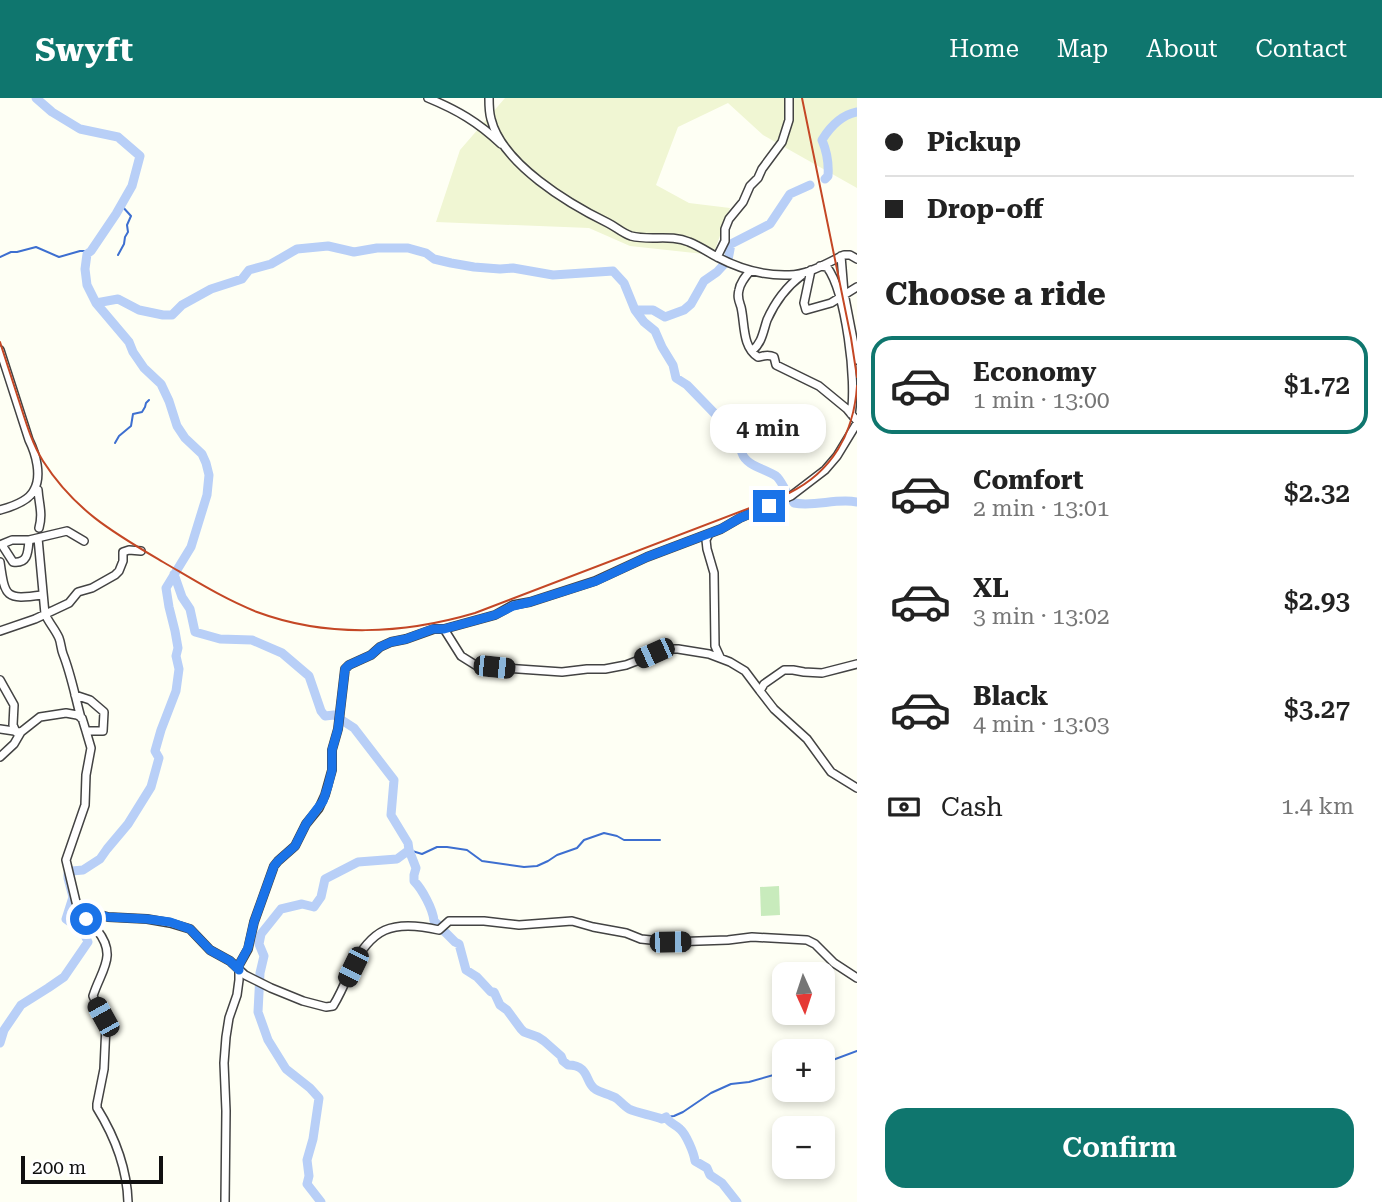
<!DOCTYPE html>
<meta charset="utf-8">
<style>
:root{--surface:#fff;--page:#f6f6f6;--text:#222;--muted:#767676;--line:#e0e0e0;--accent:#0f766e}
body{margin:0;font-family:"Roboto Serif",serif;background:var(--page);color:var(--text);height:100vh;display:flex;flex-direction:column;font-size:26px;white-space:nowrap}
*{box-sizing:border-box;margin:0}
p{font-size:23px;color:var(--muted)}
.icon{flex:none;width:38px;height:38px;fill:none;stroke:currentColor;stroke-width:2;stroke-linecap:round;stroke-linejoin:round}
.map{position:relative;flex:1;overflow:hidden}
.drawer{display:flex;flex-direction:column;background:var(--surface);width:525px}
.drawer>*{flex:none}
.guide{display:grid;align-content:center;height:154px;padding:0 28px;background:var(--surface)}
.needle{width:46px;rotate:177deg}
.controls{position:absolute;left:772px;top:864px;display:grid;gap:14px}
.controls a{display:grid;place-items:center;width:63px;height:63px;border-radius:14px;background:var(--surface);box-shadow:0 4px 10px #0003;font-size:35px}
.scale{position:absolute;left:21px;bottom:18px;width:142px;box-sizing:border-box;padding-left:7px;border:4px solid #101010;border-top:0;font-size:19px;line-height:24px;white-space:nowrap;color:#101010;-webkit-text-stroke:5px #fff;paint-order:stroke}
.end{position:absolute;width:32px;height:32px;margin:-16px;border:9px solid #1a73e8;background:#fff;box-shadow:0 0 0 4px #fff}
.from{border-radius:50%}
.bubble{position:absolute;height:49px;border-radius:21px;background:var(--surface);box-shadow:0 4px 10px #0003;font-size:23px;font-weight:600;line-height:49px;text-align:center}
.car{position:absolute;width:21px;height:42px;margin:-21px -10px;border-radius:9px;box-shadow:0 0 5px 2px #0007;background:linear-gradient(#222 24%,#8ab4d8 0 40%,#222 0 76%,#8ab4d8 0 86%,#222 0)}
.guide b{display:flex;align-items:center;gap:24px;height:66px;font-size:26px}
.guide b+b{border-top:2px solid var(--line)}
.guide i{width:18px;height:18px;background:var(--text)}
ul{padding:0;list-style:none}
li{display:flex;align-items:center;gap:21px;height:98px;margin:0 14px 10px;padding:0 14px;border:4px solid transparent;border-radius:21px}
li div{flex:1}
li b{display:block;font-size:26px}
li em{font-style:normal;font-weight:600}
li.on{border-color:var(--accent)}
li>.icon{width:63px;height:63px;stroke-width:1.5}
h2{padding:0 28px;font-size:32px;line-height:84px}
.pay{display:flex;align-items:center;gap:18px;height:77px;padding:0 28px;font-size:26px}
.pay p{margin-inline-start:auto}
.button{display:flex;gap:14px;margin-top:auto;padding:14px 28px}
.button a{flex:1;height:80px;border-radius:21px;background:var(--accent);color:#fff;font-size:28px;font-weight:600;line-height:80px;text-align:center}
header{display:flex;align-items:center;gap:42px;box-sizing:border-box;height:98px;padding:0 35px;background:var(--accent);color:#fff}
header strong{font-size:33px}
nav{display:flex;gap:38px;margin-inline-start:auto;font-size:24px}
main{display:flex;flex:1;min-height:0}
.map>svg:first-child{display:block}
.farmland{fill:#f0f6d3}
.green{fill:#c8ebbc}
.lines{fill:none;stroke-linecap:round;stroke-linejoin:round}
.stream{stroke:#3d6fd0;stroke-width:2}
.river{stroke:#b8cff7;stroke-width:9}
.minor-casing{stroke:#434343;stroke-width:10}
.minor{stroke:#fff;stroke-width:7}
.rail{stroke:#c44725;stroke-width:2}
.route{stroke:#1a73e8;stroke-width:9}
</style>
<header>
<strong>Swyft</strong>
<nav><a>Home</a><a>Map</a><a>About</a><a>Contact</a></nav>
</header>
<main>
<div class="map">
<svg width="857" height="1104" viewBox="0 0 857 1104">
<rect width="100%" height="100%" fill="#fefff4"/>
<path class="farmland" d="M505,0H857V90L763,37L728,5L678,29L656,87L689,105L730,110L713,157L630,148L589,130L436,124L460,52Z"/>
<path class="green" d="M779,788L780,817L761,818L760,789Z"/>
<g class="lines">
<path class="stream" d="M118,157L124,146L125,139L128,134L127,127L131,118L121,107
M0,159L11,154H17L36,149L59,159L80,153H91
M115,345L119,338L131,328L133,316L142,314L145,309L146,305L149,302
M409,752L422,756L437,749H447L467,752L482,763L524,769L537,768L548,763L557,757L577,750L584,742L604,735L617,738L624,742H660
M822,966L857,953
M666,1019L674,1018L683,1014L711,995L731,986L749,984L784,974"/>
<path class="river" d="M825,81L828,78C829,65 827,54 822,42C830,29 842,17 857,14
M96,205L118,201L139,212L163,217H172L182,207L211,191L242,181L249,172L271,166L297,151L328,148L354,154L377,150H408L426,155L434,161L451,165L474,169L500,171L513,170L553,177L613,173L624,185L635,212L644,224L655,233L662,249L673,267L676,280L687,287L719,320L726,335L739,343C741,347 740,351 742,355C746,368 766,371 776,378C780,381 783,388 786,393
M635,212H653L665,219L684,212L691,206L704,183L717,174L728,162L731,146L770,126L790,96L810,87
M792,402L794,405C815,409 836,400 857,404
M174,476L182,499L190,511L195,534L220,541L252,542L282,555L309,578L321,613L325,618L334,617L354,630L394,682L391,717L408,745L409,752L416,770L414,777V783C422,791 433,811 434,823L455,844L459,846L466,872L477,879L491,894H494L500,907L507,912L521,931L524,934L538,939L544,943L561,958L563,963L568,967C590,967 585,985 595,991C601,995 609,996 616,1000C620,1003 624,1008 629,1011C637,1015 652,1017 662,1021L666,1019C670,1026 675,1026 680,1031C686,1036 694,1055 695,1063L707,1070L710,1077L722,1085L737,1104
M0,945L4,932L21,907L48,890L64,879L88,844L83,833L66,821L73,799L68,780V775L72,773L83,772L100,761L107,751L128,726L151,689L159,660L155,653L161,632L176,593L179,571L176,558L178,550L175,533L169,509L166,490L191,449L207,397L209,377L206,365L202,356L185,340L177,328L169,303L161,286L144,270L133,254L129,244L96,205L87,187L85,171L87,156L91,153L116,116L132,88L140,58L118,39L80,31L52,14L36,0
M321,1104L307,1086L309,1078L307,1062L313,1041L319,1000L310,990L286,971L268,942L258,914L260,875L264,858L259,846L261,836L281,811L302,806L314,809L321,799L325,781L358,764L397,761L409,752"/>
<g class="minor-casing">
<path id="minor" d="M428,0C457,12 478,24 501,46
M489,0C489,7 489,14 491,21C502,66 569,106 608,125C616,129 622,135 631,138C650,143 671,136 689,144C699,148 708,154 717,159C740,171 764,178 789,177C808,177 827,165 844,157H850L857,161
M841,158L844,195L857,262
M717,159L725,143V131L729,121L743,104L750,88L758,80L762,71L782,44L789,22V0
M820,168L827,169C846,195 857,284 851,316
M811,172L804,205L806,212L831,205L857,189
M750,173C745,179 740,185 739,192C737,199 739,203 741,209C745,226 742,249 758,259C764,258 768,256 774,259L776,267L819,288L847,311L857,323
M0,252L29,342C36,356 42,378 34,392C29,403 11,409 0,412
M752,253C762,245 763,234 767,222C775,204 786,189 802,177
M38,392C39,407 43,415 39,430
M709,436L706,442L707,451L714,475L715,548L720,559
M38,440L45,516C49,525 55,531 59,540C61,545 61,551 63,556C71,576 75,598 81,620
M0,447L12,442H29L67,433L84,443
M2,447L13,464C28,466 28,454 29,442
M0,464C5,499 5,502 42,497
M444,531L461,558L477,568L562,574L587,571H605L626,567L668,551H678L709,556L730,564L745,573L760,593
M0,533L35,521L69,505L78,494L92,490L115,477L119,473L123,463V454L129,452L141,453
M857,566L822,575L804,574L793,572H784L764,586L760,593L774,611L807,641L831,674L857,690
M0,582L14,607L13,627L16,634
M75,597L90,602L104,614L103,633H86
M0,631L21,634L40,619L66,615L77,617L82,620L86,633L91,650L86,677L85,707L66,762L76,804L79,811L108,819L147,821L170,825L190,831L210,852L230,863L245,877L271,890L303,903L326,909L333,908C340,897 345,885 350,873C371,830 392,821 439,832L449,823H484L519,827L572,823L593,829L626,835L641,841L670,844L728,842L752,839L807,842L815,846L834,865L857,880
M0,659L14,646L21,634
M79,811C83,820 90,825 97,832C118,858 101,872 93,898L106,927L104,971L97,1006V1010C115,1039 127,1070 128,1104
M225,1104L226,1013L224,965L226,939L229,920L237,897L239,882V867L248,851L254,824L274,768L278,763L295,748L306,726L319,710L325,697L332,672V652L338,631L345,571L349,567L371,557L380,549L391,544L406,541L434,531H444L495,517L513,507L530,504L595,483L647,459L721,431L740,420L791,398L825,372L837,358L857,325"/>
</g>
<use href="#minor" class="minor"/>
<path class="rail" d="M802,0L851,240L857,279
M0,244C7,266 14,287 21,309C27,328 33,347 43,363C75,413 114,435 163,464C194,482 224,501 257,514C327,540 404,536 475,515L789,395C832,374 854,335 857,288"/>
</g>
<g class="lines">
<path class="route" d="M86,821L79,811L108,819L147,821L170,824L190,831L210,852L230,863L239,872V867L248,850L254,824L274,768L278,763L295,748L306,726L323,703L328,688L332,672V652L338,631L345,571L349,567L371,557L380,549L391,544L406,541L433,531H444L495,517L513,508L530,504L596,483L647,459L721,431L740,420L769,408"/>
</g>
</svg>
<div class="controls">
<a><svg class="needle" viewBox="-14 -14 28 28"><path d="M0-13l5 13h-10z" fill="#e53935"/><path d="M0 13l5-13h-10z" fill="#767676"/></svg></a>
<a>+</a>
<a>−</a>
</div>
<div class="scale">200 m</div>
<i class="end from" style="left:86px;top:821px"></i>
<i class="end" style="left:769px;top:408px"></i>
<div class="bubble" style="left:710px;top:306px;width:116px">4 min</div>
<i class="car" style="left:654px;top:555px;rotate:246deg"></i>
<i class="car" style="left:494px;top:569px;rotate:96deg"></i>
<i class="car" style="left:670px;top:844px;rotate:89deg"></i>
<i class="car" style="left:353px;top:869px;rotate:206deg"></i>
<i class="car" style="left:103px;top:919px;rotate:331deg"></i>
</div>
<section class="drawer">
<div class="guide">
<b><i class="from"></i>Pickup</b>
<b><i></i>Drop-off</b>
</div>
<h2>Choose a ride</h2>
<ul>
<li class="on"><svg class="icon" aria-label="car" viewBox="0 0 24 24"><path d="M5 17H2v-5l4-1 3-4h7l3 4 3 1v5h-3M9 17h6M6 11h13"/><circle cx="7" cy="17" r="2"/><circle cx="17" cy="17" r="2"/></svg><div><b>Economy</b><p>1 min · 13:00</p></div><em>$1.72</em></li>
<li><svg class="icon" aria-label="car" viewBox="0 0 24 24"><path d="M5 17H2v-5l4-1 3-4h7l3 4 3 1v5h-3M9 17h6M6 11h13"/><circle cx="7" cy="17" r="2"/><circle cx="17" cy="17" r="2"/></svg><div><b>Comfort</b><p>2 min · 13:01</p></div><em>$2.32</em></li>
<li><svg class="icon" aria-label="car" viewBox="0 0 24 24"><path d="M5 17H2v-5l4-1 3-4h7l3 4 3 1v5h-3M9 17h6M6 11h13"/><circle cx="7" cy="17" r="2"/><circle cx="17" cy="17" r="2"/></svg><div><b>XL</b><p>3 min · 13:02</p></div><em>$2.93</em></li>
<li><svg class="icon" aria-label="car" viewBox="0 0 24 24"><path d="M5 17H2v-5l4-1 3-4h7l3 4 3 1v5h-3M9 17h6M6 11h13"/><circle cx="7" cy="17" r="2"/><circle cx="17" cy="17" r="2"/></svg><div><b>Black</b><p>4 min · 13:03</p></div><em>$3.27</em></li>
</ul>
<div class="pay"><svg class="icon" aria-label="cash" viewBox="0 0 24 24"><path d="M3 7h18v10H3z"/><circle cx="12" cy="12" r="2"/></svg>Cash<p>1.4 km</p></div>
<div class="button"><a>Confirm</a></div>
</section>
</main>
